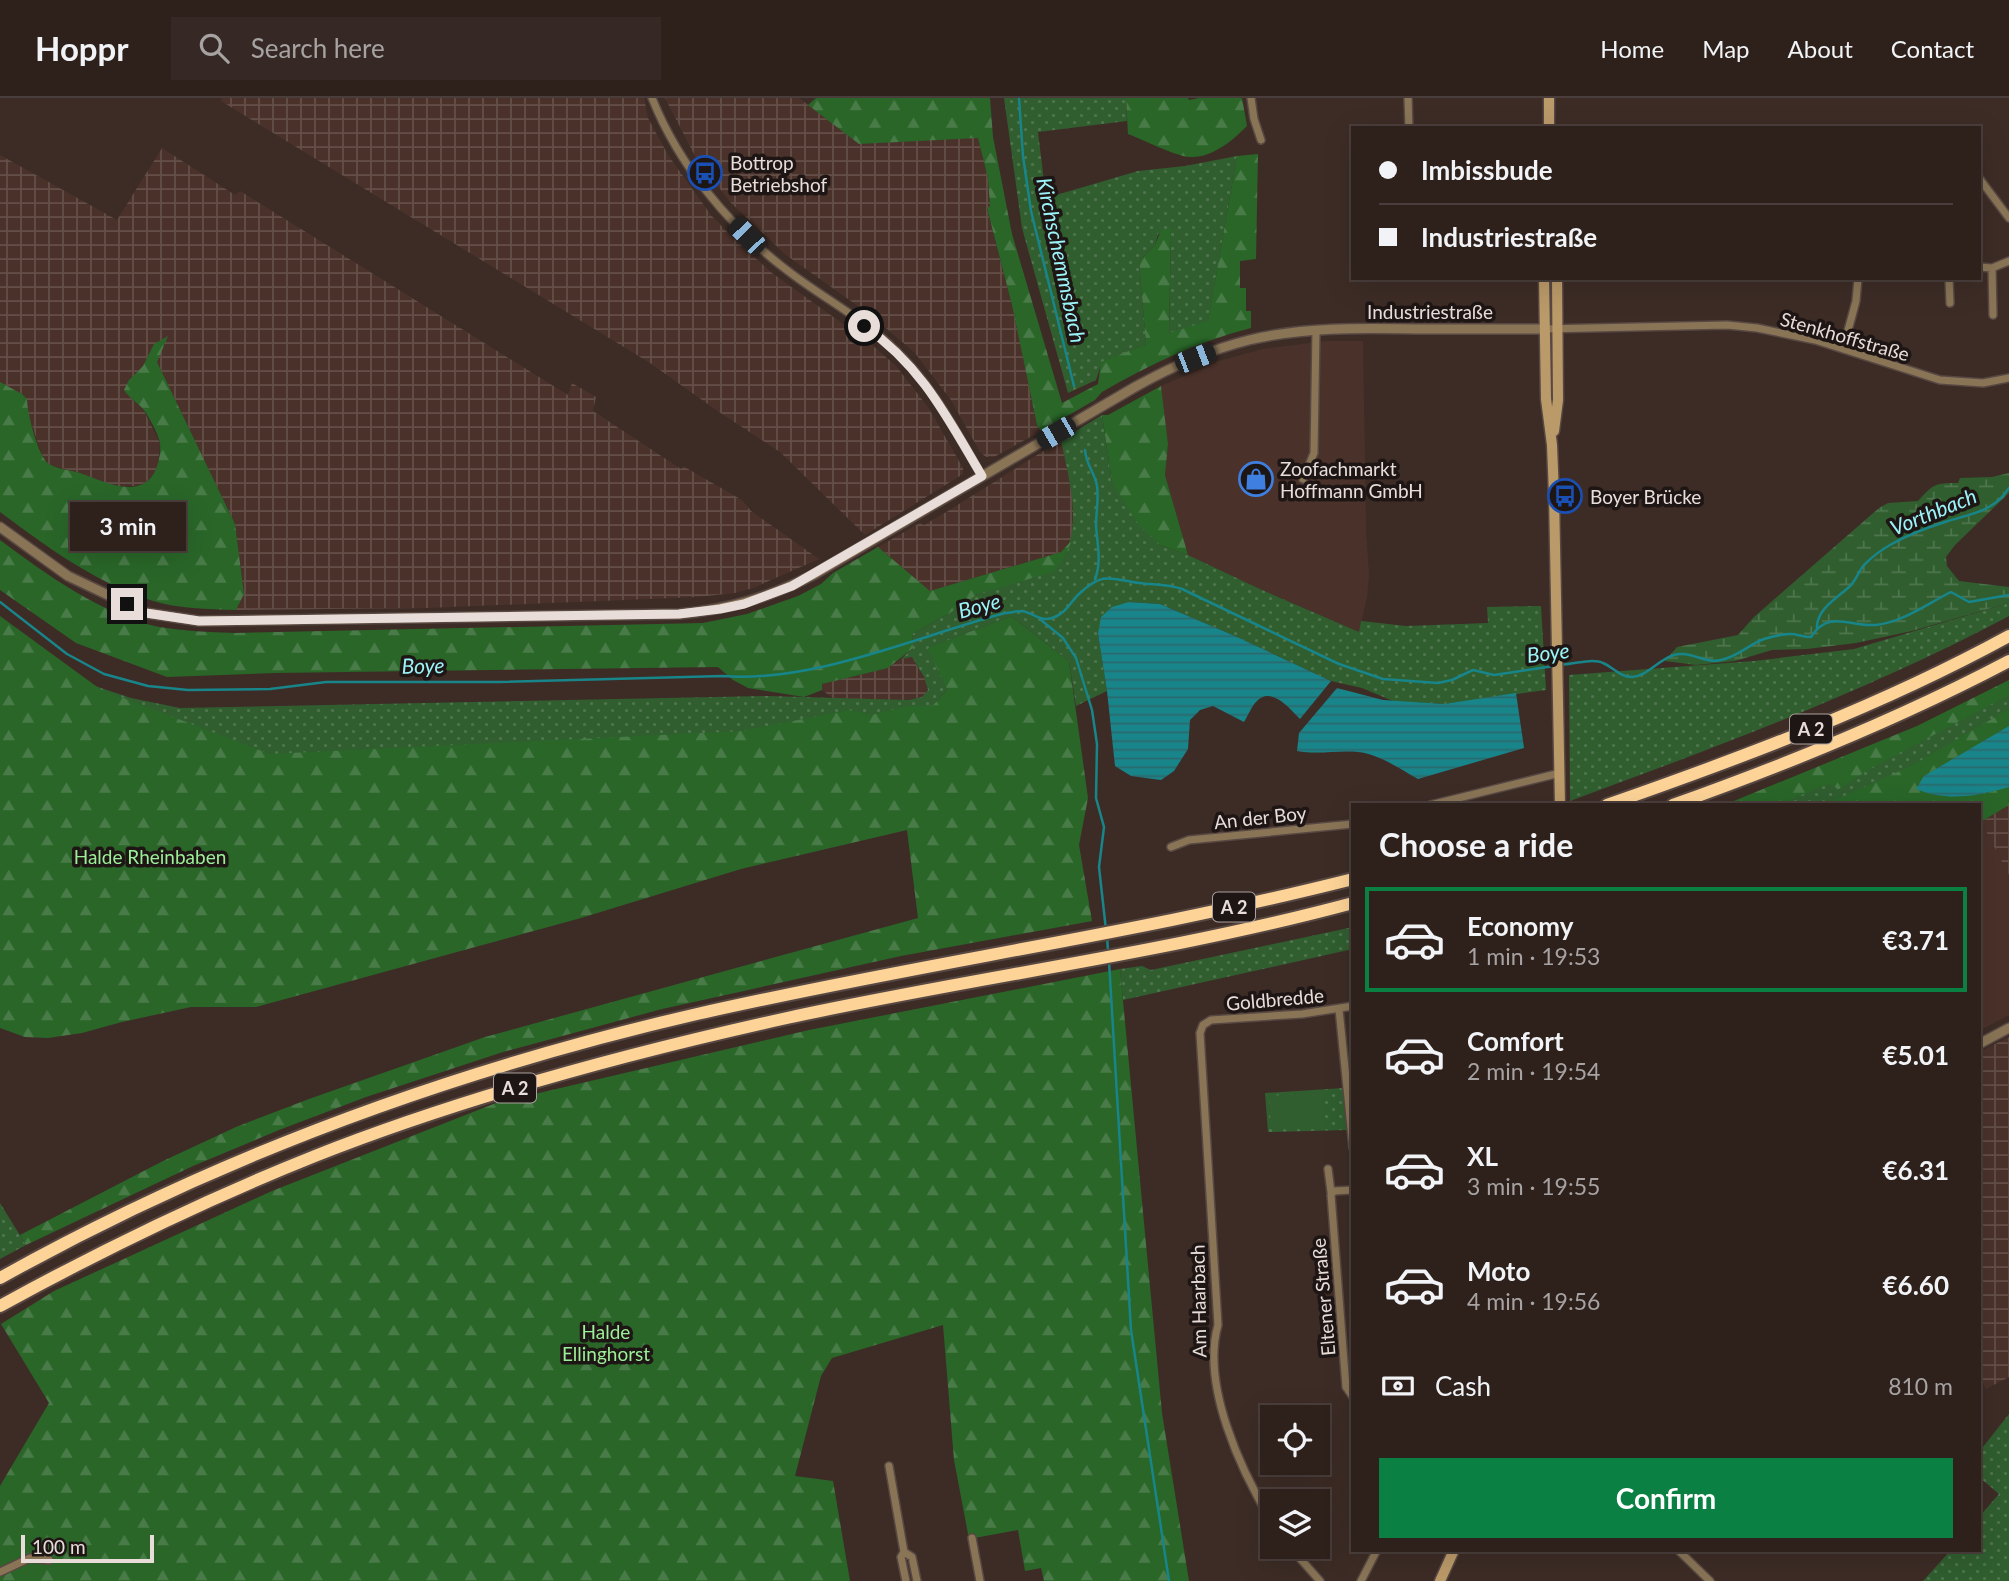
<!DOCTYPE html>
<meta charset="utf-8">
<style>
:root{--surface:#2e211c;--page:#362925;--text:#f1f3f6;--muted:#a7a3a3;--line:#493e3b;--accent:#0b8043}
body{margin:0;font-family:Lato,sans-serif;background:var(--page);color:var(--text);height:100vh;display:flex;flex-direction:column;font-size:26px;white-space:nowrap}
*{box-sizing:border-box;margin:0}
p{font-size:23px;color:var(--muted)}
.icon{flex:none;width:38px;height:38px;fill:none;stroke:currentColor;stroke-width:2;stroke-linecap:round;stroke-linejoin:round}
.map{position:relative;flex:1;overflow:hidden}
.drawer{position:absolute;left:1351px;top:705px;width:630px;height:749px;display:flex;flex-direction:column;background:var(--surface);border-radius:0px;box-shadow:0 7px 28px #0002,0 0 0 2px var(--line)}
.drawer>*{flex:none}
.banner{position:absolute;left:1351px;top:28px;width:630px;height:154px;border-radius:0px;box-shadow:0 7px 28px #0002,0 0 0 2px var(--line);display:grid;align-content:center;height:154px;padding:0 28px;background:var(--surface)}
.fabs{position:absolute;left:1260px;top:1307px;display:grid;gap:14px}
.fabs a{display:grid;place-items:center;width:70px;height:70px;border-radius:0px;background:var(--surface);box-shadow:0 7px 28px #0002,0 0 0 2px var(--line);font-size:35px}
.scale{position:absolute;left:21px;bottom:18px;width:133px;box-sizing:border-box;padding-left:7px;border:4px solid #e8ddd9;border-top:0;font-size:19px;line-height:24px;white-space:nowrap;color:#e8ddd9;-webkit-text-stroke:5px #1e1614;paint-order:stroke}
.end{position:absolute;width:32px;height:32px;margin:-16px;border:9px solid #e8ddd9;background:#111;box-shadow:0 0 0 4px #111}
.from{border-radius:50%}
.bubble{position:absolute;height:49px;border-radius:0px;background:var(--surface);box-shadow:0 7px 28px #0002,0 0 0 2px var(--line);font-size:23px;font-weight:700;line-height:49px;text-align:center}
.car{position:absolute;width:21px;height:42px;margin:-21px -10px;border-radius:9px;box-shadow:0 0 5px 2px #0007;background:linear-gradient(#222 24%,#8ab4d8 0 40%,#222 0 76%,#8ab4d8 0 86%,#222 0)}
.banner b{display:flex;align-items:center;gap:24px;height:66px;font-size:26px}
.banner b+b{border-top:2px solid var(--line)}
.banner i{width:18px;height:18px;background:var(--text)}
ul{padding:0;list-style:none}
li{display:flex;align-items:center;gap:21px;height:105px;margin:0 14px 10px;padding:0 14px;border:4px solid transparent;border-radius:0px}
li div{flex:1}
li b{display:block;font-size:26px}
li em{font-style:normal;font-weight:700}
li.active{border-color:var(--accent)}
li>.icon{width:63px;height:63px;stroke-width:1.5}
h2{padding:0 28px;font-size:32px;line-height:84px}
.pay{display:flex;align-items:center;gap:18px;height:77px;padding:0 28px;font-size:26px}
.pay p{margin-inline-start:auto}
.action{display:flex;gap:14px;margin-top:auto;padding:14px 28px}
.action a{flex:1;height:80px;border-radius:0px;background:var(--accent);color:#fff;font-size:28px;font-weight:700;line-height:80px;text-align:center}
header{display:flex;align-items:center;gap:42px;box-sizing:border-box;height:98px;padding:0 35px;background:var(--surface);border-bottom:2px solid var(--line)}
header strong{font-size:33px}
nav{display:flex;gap:38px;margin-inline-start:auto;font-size:24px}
.search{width:490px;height:63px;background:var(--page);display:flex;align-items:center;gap:18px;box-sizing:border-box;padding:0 24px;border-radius:0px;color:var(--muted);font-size:26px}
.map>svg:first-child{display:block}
.built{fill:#4a322a}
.industrial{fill:url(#industrial-grid)}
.green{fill:url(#green-dots)}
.forest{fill:url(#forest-firs)}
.wetland{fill:url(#wetland-marsh)}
.pitch{fill:#305e2f}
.water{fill:url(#water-rules)}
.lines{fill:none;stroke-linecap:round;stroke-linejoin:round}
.stream{stroke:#18858a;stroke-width:2.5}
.minor-casing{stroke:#584843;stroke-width:10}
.tertiary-casing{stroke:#584843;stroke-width:12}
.secondary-casing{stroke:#584843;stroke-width:13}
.motorway-casing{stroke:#584843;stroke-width:16}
.minor{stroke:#897456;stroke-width:7}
.tertiary{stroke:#897456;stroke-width:9}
.secondary{stroke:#bb9a69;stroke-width:10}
.motorway{stroke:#fdd397;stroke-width:12}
.route{stroke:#e8ddd9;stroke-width:9}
.labels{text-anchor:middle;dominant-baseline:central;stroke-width:7;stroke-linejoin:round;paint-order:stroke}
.shield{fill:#1e1614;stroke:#aba19e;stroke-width:2}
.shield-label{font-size:18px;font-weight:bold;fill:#e8ddd9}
.poi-label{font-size:19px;fill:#e8ddd9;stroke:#1e1614;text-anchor:start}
.street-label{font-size:19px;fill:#e8ddd9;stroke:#1e1614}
.park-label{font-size:19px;fill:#9bef98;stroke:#1e1614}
.water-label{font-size:21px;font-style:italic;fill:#9bf4f9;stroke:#1e1614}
</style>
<header>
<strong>Hoppr</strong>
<div class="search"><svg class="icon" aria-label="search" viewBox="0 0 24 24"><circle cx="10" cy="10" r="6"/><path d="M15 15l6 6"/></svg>Search here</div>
<nav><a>Home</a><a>Map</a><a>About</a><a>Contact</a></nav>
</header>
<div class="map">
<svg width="2009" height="1483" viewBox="0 0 2009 1483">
<defs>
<pattern id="industrial-grid" width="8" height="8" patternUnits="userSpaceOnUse" patternTransform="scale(1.75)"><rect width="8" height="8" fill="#4a322a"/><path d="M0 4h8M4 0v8" fill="none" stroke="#644f48"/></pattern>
<pattern id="green-dots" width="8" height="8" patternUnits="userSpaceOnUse" patternTransform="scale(1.75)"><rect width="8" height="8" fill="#305e2f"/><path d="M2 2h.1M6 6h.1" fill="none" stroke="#4e754d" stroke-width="1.8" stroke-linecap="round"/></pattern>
<pattern id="forest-firs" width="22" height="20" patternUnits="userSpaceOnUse" patternTransform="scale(1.75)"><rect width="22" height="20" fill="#296628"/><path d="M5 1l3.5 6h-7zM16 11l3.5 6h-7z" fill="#487b47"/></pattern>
<pattern id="wetland-marsh" width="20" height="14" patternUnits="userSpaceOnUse" patternTransform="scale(1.75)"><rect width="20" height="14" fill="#305e2f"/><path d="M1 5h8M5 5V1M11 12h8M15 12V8" fill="none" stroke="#4e754d"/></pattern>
<pattern id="water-rules" width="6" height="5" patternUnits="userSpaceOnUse" patternTransform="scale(1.75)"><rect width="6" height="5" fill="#18858a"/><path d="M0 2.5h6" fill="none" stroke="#2a6a6d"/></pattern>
</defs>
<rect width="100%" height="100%" fill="#3d2c26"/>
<path class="built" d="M1326,243H1363L1366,435L1369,476L1367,499L1359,534L1262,492L1188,457L1165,377L1168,346L1161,288L1219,263L1263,251Z
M1981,724L2009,777V917L1979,933Z"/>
<path class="industrial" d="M222,0H644L648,20L668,57L711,117L731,138L772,175L871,246L896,268L928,309L963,370V376L865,437L780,354L719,314L650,265L221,3Z
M665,0H799L859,46L978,39L988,80L990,108L987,111L1012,207L1037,327L1041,333L994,359H986L980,354L951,302L915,255L872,218L786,157L730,104L695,58Z
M162,50L235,97L240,93L568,297L572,285L596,299L593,313L681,371L683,368L742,402L751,413L819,461L753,490L735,495L697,499L426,510L236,512L244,495L235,426L157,264L154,246L143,268L130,282L128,297L144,313L160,345L158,367L154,376L145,385L136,388H111L76,374L49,367L42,357L27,313V301L22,296L0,284V57L117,122Z
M1061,342L1074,405L1072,442L1061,454L930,493L878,449L920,425L924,427L948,413Z
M912,559L928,587L926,596L922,599L849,612L822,592L821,586L888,570L901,561Z
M2009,707V777L1981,724Z
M2009,939V1279L1986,1291L1979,1277V954Z"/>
<path class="green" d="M1004,0H1126L1127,23L1038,34L1046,100L1138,73L1185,68L1237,58L1208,224L1169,236L1171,130L1158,136L1155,147L1139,163L1146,246L1102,264L1096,282L1068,295L1022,130Z
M1102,317L1112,384L1160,447L1188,457L1262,492L1359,534L1361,523L1406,528L1488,525L1487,509L1541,508L1546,592L1444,606L1393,603L1362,590L1331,583L1235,538L1160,506L1129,504L1098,536L1107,593L1076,608L1069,563L1011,518L929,550L947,592L932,608L362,872L0,526L89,586L131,600L180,610L768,598L908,602L922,599L928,592L924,579L912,559L901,561L913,550L912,536L955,512L978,496L1064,460C1082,420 1069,384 1061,342Z
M2009,505V518C1868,593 1719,648 1570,703L1569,577L1754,563L1854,551Z
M2009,590V705L1761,707Z
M1353,829V851L1123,902L1120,871L1142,868L1151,872Z
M1344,990L1347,1032L1268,1034L1265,995Z
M0,1105L26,1147L0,1161Z
M2009,1316V1483H1923L1950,1453L1979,1452V1419L1999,1396L1979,1379V1354Z"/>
<path class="forest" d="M816,0H990L993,39L1012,136L1062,305L1098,286L1101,264L1146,246L1139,163L1155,147L1161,132L1171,130L1169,235L1208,223L1237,58L1258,56L1256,161L1240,163V190H1246V213H1251V230C1197,244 1150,266 1102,294L1095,302L1041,333L1037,327L1012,207L987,110L990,108L988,80L978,40L859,46L808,7Z
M1126,0H1188L1189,2L1199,0H1242L1247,28C1232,43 1212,60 1190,59C1177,59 1142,41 1128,36Z
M168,238L157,264L235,426L244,496L236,512C208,511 177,511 150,502C93,483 47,449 0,414V284L22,296L27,301C27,314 38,359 49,366C56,371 71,372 80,375C103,383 142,404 156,371C159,364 161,353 160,345C158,335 149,319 143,311C137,304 129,300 124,292L129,282L143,268L154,246Z
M1161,288L1168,346L1165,377L1188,457L1160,447L1138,426L1112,384L1102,317H1108Z
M0,442C44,475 104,518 159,529C184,533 209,534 234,535L703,525L747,516L798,498L821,486L833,475L878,449L930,493L1061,454L1072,442L1064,460L1053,474L978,496L955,512L912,536L913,550L888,570L822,586V592L804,599L748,590L733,582L718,569L274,575L167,579L76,545L0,492Z
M0,518L100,591L270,656L742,633L849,612L871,617L904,609L933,607L947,592L928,550L1011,518L1069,563L1088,700L1079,747L1092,823L901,858L662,911L503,954L366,999L279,1032L193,1068L26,1147L20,1137L163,1063L236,1029L309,1001L485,939L918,820L907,732L741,771L581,820L256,909H191L122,924L82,935L48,940L25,939L0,930Z
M2009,582V597L1871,670L1839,691L1829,686L1776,707H1724L1917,628Z
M2009,611V628L1924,678L1979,697L2009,689V707L1979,725V707H1824L1911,668Z
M1120,871L1162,1315L1189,1483H1044L1041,1470L1025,1473L1018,1432L969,1441L954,1362L943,1227L832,1260L821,1278L795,1378L833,1383L850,1483H0V1388L49,1305L1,1226L54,1193L272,1093L496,1005L809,932Z"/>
<path class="wetland" d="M2009,375V395L1955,447L1946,459L1947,468L1959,483L2009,489V505L1912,533L1856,545L1807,551L1772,552L1735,563L1696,567L1665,563L1677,549L1738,537L1754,519L1879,410L1888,405L1918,403C1934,386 1934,385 1958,385L1960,380L1992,379Z"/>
<path class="pitch" d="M1321,994L1323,1027L1271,1031L1269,998Z"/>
<path class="water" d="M1129,504L1160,506L1235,538L1331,583L1300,621C1290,611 1271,587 1256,604C1251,609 1248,618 1244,624L1213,608L1200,612L1190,622L1188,651L1174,673L1161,682L1131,678L1115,668L1107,593L1098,536L1101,519L1112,509Z
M1337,590L1383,602L1444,606L1516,595L1524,650L1418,681C1400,671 1379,656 1358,654C1337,652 1318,657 1297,653L1299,635Z
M2009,628V689C1978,698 1947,704 1916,691L1924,678Z"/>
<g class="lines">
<path class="stream" d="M1019,0L1023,58L1031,113L1074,288
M1085,352C1086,367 1095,375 1097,388C1099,401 1096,414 1096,427C1097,446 1102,463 1095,481
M0,504L67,556L104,576L148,588L188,592L270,591L326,584H499L723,578C814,585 918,538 1005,515C1010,515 1017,513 1022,513C1034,515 1039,524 1052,520C1066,516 1070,504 1080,495C1104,473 1111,481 1139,485C1154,487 1167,486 1182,491L1339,566L1383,581L1438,585L1452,582L1473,572L1494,577L1554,568
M1041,522L1063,540L1076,560L1092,612L1097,646L1096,700L1104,729L1099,769L1106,832
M1817,530C1816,512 1837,500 1849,489C1856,483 1858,474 1864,467C1871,460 1881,452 1890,447C1907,437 1926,430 1945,424C1970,416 1994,414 2009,390
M1561,567C1573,566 1593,560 1603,565C1613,569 1620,579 1632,579C1648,578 1659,561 1674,557C1690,552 1704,566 1721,562C1737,559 1748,547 1764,541C1771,539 1782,536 1790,536C1797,536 1803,539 1811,539C1829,511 1849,529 1876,527C1903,524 1927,506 1951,494L1969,504L2009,497
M1107,839L1108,853
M1109,863L1131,1232L1169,1483"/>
<g class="minor-casing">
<path id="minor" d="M652,0C679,68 730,129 788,173C823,200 864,221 895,252C933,288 956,334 982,378
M1251,0L1254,21L1261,42
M1408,0L1409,30
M1979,80L2009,120
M1979,169L1992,170L2009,163
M1992,170L1993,217
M1949,180L1950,205
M1544,231L1727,227L1757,230L1815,242L1940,282L1983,285L2009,280
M1843,251L1856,203L1858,180
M1303,381L1314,355L1316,233
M1430,707L1560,675
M1171,749L1189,742L1353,726
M1339,911L1353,1050
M1328,1071L1331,1094
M1353,1092L1334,1093L1331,1097L1346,1289L1353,1299
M889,1368L904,1454L901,1459L906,1483
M1272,1424C1241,1373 1201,1287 1218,1227L1200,935L1203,927L1211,922L1302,916L1353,908
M972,1440L980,1483
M1290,1449L1320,1483
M1678,1452L1710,1483
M904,1454L912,1459L917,1483
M0,1474L30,1460L49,1462
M1361,1483L1377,1452"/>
</g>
<g class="tertiary-casing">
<path id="tertiary" d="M0,429L68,478L146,515L199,523L679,516C730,511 768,500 813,477L1135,289C1171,269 1209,252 1249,242C1303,229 1360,230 1415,231C1458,231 1501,231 1544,231
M1979,946L2009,930"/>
</g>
<g class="secondary-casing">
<path id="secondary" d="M1549,0V30
M1544,180L1546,301L1552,347L1554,397L1560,707
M1554,333L1558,302L1557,180
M1440,1483L1454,1452"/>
</g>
<g class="motorway-casing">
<path id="motorway" d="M1607,707C1744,659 1881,608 2009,538
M1673,707C1788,666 1901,620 2009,563
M0,1180C217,1059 455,972 697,916C915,866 1136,836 1353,781
M0,1208C102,1152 207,1101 315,1058C467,998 628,955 787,920C975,879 1167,855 1353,805"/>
</g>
<use href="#minor" class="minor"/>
<use href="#tertiary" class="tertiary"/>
<use href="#secondary" class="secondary"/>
<use href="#motorway" class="motorway"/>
</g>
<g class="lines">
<path class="route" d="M127,506L146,515L199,523L679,516L720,511L744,506L792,488L982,378C947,319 922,268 864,228"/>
</g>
<defs>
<g id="bus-ring" transform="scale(1.75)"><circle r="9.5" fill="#1e1614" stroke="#1a4fb4" stroke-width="1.5"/><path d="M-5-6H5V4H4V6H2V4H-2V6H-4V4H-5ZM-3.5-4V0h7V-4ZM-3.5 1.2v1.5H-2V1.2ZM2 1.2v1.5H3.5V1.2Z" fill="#1a4fb4"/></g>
<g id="shop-ring" transform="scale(1.75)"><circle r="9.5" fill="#1e1614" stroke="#3f7fe0" stroke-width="1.5"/><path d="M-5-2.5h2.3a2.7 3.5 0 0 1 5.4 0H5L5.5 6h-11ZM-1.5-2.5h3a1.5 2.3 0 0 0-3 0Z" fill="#3f7fe0"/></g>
</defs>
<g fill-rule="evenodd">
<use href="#bus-ring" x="705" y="75"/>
<use href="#shop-ring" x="1256" y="381"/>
<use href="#bus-ring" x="1565" y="398"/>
</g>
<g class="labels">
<g class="shield">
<rect x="1790" y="616.5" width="42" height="29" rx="5"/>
<rect x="1213" y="794.5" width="42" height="29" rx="5"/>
<rect x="494" y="975.5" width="42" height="29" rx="5"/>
</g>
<g class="shield-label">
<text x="1811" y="631">A 2</text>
<text x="1234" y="809">A 2</text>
<text x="515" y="990">A 2</text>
</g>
<g class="poi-label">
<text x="730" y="64">Bottrop<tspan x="730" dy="22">Betriebshof</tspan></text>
<text x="1280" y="370">Zoofachmarkt<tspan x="1280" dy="22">Hoffmann GmbH</tspan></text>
<text x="1590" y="398">Boyer Brücke</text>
</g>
<g class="street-label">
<text x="1430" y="213">Industriestraße</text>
<text transform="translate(1845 238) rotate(16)">Stenkhoffstraße</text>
<text transform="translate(1260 719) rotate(-6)">An der Boy</text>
<text transform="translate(1275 901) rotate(-5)">Goldbredde</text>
<text transform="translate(1323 1199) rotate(-95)">Eltener Straße</text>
<text transform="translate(1198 1203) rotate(-91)">Am Haarbach</text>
</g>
<g class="park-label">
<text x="150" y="758">Halde Rheinbaben</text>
<text x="606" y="1233">Halde<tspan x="606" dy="22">Ellinghorst</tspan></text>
</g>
<g class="water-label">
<text transform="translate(1062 162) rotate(78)">Kirchschemmsbach</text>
<text transform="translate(1933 413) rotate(-22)">Vorthbach</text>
<text transform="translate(979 507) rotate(-15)">Boye</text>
<text transform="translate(1548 554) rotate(-7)">Boye</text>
<text transform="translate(423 567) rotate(-1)">Boye</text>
</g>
</g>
</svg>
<div class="fabs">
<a><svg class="icon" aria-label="locate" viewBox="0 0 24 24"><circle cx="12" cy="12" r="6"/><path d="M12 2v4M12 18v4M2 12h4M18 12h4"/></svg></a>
<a><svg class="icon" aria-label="layers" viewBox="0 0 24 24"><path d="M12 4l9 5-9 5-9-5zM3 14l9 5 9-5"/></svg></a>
</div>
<div class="scale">100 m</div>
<i class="end from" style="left:864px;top:228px"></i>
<i class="end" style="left:127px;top:506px"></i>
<div class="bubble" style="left:70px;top:404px;width:116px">3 min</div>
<i class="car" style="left:747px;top:138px;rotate:316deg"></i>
<i class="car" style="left:1195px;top:260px;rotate:69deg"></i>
<i class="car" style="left:1056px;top:335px;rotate:240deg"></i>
<div class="banner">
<b><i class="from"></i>Imbissbude</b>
<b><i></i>Industriestraße</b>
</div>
<section class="drawer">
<h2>Choose a ride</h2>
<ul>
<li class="active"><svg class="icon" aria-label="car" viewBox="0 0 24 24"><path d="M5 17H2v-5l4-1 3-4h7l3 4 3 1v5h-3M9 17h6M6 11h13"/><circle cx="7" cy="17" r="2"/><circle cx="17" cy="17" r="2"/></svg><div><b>Economy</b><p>1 min · 19:53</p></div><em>€3.71</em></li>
<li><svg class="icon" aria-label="car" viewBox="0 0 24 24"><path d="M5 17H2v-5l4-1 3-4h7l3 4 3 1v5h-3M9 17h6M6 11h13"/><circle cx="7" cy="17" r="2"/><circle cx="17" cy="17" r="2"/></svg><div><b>Comfort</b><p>2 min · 19:54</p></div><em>€5.01</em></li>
<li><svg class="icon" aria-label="car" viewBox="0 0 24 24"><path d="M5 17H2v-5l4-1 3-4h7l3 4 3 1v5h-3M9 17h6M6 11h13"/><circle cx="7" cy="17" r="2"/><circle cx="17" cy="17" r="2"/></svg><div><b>XL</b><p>3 min · 19:55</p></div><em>€6.31</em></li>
<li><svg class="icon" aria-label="car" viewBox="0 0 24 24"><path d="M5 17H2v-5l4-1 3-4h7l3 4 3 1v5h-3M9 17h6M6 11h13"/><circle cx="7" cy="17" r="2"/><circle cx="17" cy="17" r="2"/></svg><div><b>Moto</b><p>4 min · 19:56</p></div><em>€6.60</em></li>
</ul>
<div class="pay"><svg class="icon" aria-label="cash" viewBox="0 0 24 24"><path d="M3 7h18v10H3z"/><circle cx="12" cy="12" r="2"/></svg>Cash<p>810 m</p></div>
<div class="action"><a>Confirm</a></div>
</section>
</div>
